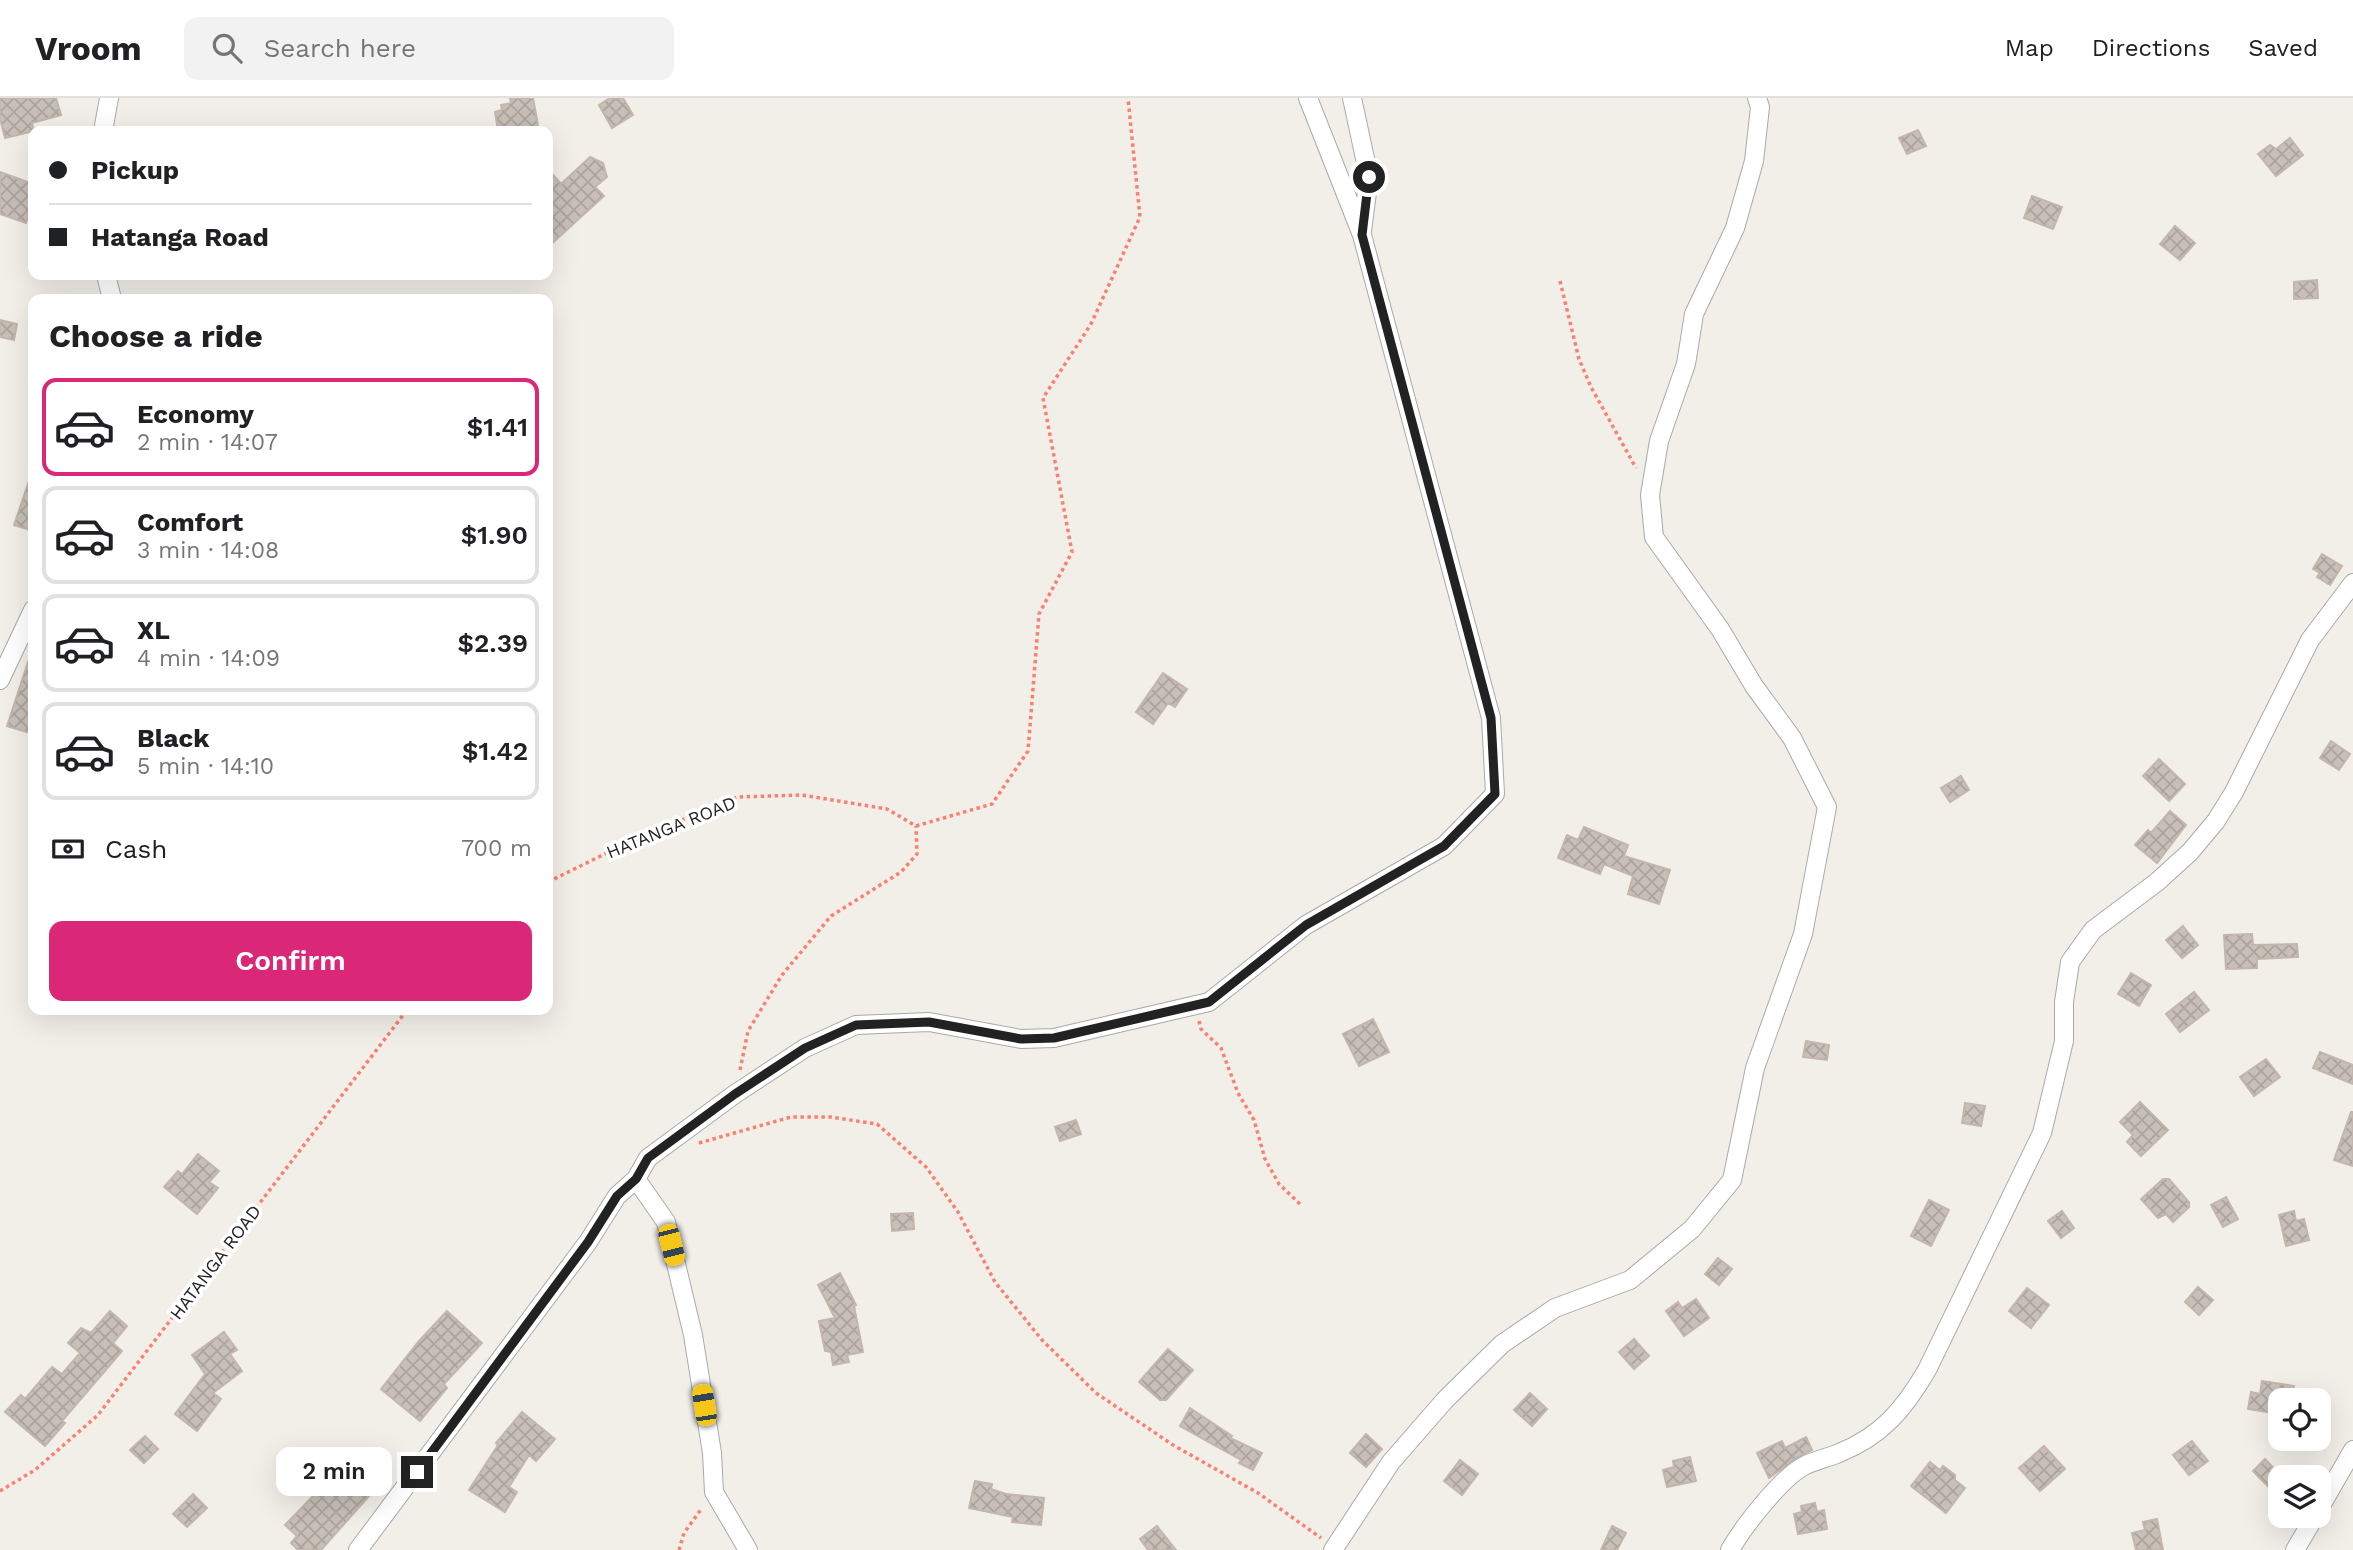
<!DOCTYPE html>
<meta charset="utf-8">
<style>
:root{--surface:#fff;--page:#f2f2f2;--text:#202124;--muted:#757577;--line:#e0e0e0;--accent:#db2777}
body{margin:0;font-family:"Work Sans",sans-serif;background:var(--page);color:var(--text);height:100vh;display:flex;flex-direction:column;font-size:26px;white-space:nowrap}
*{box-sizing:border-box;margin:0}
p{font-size:23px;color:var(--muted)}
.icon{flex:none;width:38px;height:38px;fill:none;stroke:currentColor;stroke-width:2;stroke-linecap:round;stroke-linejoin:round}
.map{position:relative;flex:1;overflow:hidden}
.side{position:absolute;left:28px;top:196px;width:525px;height:721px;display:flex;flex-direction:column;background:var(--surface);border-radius:14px;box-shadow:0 7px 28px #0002}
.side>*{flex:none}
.guide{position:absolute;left:28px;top:28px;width:525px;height:154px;border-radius:14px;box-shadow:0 7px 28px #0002;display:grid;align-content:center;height:154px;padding:0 21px;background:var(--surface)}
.controls{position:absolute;left:2268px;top:1290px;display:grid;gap:14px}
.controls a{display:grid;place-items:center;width:63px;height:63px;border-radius:14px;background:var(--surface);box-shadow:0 7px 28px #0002;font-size:35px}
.end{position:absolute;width:32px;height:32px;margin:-16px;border:9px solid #222;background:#fff;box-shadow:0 0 0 4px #fff}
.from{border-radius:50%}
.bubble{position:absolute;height:49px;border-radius:14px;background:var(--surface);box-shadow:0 7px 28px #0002;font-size:23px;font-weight:600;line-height:49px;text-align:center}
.car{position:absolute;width:21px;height:42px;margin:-21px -10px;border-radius:9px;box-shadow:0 0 5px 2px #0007;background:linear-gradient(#f5c518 24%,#345 0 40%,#f5c518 0 76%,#345 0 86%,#f5c518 0)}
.guide b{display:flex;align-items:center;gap:24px;height:66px;font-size:26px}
.guide b+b{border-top:2px solid var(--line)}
.guide i{width:18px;height:18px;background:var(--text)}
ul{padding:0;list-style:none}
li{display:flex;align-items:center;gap:21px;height:98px;margin:0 14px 10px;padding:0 7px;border:4px solid var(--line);border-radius:14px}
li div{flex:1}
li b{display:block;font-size:26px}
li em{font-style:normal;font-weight:600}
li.current{border-color:var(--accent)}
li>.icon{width:63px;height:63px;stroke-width:1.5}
h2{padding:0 21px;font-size:32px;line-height:84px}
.pay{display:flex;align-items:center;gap:18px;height:77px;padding:0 21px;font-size:26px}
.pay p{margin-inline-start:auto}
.primary-button{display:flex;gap:14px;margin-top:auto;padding:14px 21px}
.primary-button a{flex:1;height:80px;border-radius:14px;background:var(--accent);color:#fff;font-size:28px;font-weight:600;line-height:80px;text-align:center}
header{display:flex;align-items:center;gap:42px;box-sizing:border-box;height:98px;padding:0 35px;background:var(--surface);border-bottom:2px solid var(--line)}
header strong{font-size:33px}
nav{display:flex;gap:38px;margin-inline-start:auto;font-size:24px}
.search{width:490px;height:63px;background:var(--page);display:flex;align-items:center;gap:18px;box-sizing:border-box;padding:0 24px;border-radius:14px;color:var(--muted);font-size:26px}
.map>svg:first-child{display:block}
.building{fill:url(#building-cross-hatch);stroke:#c4b6ab;stroke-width:2}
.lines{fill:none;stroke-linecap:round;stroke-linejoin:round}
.minor-casing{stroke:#a9a9a9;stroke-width:20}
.path{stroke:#fa8072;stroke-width:3.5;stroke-dasharray:3.5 3.5;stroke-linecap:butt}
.minor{stroke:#fff;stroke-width:18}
.route{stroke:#222;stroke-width:9}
.labels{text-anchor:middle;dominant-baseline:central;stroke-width:7;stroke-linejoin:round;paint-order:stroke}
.street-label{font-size:18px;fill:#222;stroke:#fff}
</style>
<header>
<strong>Vroom</strong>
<div class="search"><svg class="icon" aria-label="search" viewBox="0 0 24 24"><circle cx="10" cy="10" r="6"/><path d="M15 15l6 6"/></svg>Search here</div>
<nav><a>Map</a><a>Directions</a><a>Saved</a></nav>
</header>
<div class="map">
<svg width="2353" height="1452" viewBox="0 0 2353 1452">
<defs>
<pattern id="building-cross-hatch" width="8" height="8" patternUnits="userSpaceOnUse" patternTransform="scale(1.75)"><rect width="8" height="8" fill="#c7bfb8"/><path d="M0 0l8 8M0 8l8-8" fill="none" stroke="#aba49e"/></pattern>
</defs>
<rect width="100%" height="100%" fill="#f2efe9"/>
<path class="building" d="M0,0H56L61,17L32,25L34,33L5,40L0,21Z
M510,0H533L539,33H498L495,14L502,12L501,7L511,5Z
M610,0H623L633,17L612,30L599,7Z
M1918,32L1926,48L1907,56L1899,40Z
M2290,40L2303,57L2276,78L2258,56L2270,47L2276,51Z
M590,59L603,65L607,79L595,89L604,98L548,149V71L561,86Z
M0,74L33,86V105L26,125L0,116Z
M2032,98L2062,109L2053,131L2024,120Z
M2175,128L2195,145L2180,162L2160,146Z
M2317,182L2318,200L2294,201V184Z
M0,222L17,226L14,242L0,239Z
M31,377L33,378V433L14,427Z
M2322,456L2342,468L2330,487L2317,479L2320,475L2313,471Z
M30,558H33V636L7,628Z
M1163,575L1187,591L1175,609L1168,605L1153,626L1136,614Z
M2331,643L2350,656L2339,672L2320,660Z
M2159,661L2185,686L2169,703L2143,678Z
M1961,678L1969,692L1950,704L1941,690Z
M2170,713L2186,727L2157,765L2135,747L2148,732L2151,735Z
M1584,729L1628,747L1624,758L1670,772L1659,806L1628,796L1633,778L1604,766L1600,776L1558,760L1567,737L1578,742Z
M2183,828L2198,847L2182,860L2166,842Z
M2252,836L2253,847L2297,846L2298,859L2257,861V870L2226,871L2224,837Z
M2131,875L2151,887L2139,908L2118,896Z
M2194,894L2209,912L2180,934L2166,916Z
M1373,921L1389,954L1359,968L1343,936Z
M1806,943L1829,947L1827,962L1803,959Z
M2320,954L2353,967V986L2313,970Z
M2266,961L2280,979L2254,998L2240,979Z
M2140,1004L2168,1032L2141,1058L2127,1044L2133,1037L2120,1024Z
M1965,1005L1985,1008L1981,1028L1962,1025Z
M2351,1014H2353V1068L2334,1062Z
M1076,1022L1081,1036L1060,1043L1055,1029Z
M198,1056L219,1073L209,1084L218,1090L197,1116L164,1089L178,1073L182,1076Z
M2163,1081H2169L2189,1104V1109L2173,1124L2166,1116L2158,1120L2141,1101Z
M2226,1099L2238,1121L2223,1129L2211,1107Z
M1929,1102L1949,1112L1931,1148L1911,1138Z
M2062,1113L2074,1130L2061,1140L2048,1123Z
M2294,1113L2296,1123L2304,1121L2309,1142L2286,1148L2279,1117Z
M913,1115L914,1131L892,1133L891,1116Z
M1718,1160L1732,1171L1719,1187L1705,1176Z
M840,1175L856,1207L854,1208L863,1254L847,1257L849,1264L833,1267L831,1254L825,1253L819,1223L835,1220L818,1187Z
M2198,1189L2213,1202L2199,1217L2185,1204Z
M2027,1190L2049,1207L2031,1230L2009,1213Z
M1696,1201L1709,1220L1684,1238L1666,1213L1678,1204L1682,1210Z
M110,1213L127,1228L113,1245L122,1253L62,1323L65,1325L45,1348L5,1314L21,1297L25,1301L52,1269L62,1276L80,1255L68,1245L81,1230L91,1235Z
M447,1213L482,1245L444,1286L447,1290L420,1323L381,1291L419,1243Z
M224,1234L237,1252L230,1256L242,1273L213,1295L221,1301L197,1333L175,1316L205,1276L192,1257Z
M1634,1241L1649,1258L1634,1271L1619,1254Z
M1168,1251L1193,1272L1166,1302H1160L1139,1284Z
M2262,1283L2294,1288L2292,1302H2280V1316L2248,1311L2251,1294L2260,1296Z
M1530,1295L1547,1311L1532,1328L1514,1312Z
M1190,1310L1232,1338L1230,1340L1262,1355L1253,1372L1239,1365L1241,1362L1180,1328Z
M522,1314L555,1341L536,1363L529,1357L509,1389L517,1394L505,1414L469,1392L498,1347L496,1345Z
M1366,1336L1382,1351L1366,1369L1350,1355Z
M145,1338L158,1351L144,1365L130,1352Z
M1806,1339L1812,1352L1798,1359L1769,1380L1757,1355L1782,1343L1785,1350Z
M2192,1343L2208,1363L2189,1377L2173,1357Z
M2044,1348L2065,1371L2040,1393L2019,1370Z
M1690,1359L1696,1383L1667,1389L1663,1372L1674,1369L1673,1363Z
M2265,1361L2280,1377V1401L2253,1373Z
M348,1362L378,1388L321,1452H298L291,1445L297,1438L285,1427L313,1398L316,1400Z
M1460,1362L1478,1376L1462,1397L1444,1383Z
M1930,1364L1940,1372L1943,1368L1955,1377V1382L1965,1390L1946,1415L1911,1388Z
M975,1383L992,1386L991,1391L1006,1396L1044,1400L1041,1427L1012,1424L1013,1419L969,1410Z
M193,1396L207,1410L187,1429L173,1416Z
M1815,1405L1817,1414L1824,1412L1827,1431L1798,1436L1794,1416L1802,1414L1801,1408Z
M2157,1421L2163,1452H2136L2132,1435L2145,1432L2143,1424Z
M1157,1428L1176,1452H1148L1140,1441Z
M1612,1428L1626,1435L1617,1452H1601Z"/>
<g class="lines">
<g class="minor-casing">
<path id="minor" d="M1352,0L1369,79L1362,133
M103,33L109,0
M106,177L112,201
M0,582L33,512
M636,1081L666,1124L693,1237L712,1355L714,1394L748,1452
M2319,1411L2353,1352
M358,1452L588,1144L617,1098L636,1081L648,1060L735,996L805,950L856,927L929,924L1021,941L1054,940L1209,904L1306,827L1444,748L1495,696L1491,620L1362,137L1308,0
M1333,1452L1391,1364L1445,1302L1502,1246L1555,1210L1630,1182L1692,1131L1732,1082L1755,970L1803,836L1827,709L1792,640L1754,588L1720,531L1654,439L1650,397L1659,343L1686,266L1694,216L1735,130L1754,63L1760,9L1757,0
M1730,1452C1743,1429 1781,1380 1804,1368C1815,1362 1828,1360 1839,1355C1882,1338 1904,1311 1927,1272L2042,1035L2064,943V904L2070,864L2093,832L2157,784L2190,754L2216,723L2234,694L2310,542L2353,485
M2295,1452L2315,1418"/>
</g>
<path class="path" d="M1560,183L1579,261L1591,289L1636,370
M916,728L992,706L1028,653L1039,516L1072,454L1043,300L1091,226L1140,119L1128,0
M548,784L631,743L737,699L802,697L887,711L916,728
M1199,923L1201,931L1221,950L1238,995L1254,1022L1265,1061L1279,1086L1302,1108
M740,972L748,933L782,877L831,818L901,774L917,756L916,728
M699,1045L791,1019H830L877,1026L926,1069L958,1114L995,1184L1042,1242L1096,1295L1173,1347L1258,1395L1321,1440
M0,1393L35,1372L98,1317L407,912
M679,1452L684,1435L702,1410"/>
<use href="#minor" class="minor"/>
</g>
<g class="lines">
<path class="route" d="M417,1374L588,1144L617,1098L636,1081L648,1060L735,996L805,950L856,927L929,924L1021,941L1054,940L1209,904L1306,827L1444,748L1495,696L1491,620L1362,137L1369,79"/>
</g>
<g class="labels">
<g class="street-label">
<text transform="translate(671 729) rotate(-22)">HATANGA ROAD</text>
<text transform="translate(215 1164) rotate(-53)">HATANGA ROAD</text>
</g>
</g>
</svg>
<div class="controls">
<a><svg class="icon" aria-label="locate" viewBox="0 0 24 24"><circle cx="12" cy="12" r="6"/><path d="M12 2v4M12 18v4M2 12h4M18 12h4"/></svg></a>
<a><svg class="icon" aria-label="layers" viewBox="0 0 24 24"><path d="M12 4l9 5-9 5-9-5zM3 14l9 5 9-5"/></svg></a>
</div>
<i class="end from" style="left:1369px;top:79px"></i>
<i class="end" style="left:417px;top:1374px"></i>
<div class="bubble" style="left:276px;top:1349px;width:116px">2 min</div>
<i class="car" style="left:671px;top:1147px;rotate:166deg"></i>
<i class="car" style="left:704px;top:1307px;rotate:351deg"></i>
<div class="guide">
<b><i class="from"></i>Pickup</b>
<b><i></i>Hatanga Road</b>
</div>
<section class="side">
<h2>Choose a ride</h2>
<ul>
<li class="current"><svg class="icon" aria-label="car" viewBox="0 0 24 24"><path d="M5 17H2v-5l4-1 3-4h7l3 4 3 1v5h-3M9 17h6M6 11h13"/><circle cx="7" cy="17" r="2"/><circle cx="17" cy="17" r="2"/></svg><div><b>Economy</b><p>2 min · 14:07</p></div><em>$1.41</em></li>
<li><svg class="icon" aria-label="car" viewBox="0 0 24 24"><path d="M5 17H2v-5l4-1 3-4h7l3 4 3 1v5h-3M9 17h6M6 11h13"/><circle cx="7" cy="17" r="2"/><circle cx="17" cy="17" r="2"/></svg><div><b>Comfort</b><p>3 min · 14:08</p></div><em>$1.90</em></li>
<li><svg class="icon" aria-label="car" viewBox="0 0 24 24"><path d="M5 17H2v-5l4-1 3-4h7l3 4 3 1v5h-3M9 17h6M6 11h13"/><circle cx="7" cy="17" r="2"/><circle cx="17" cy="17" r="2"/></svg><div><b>XL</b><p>4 min · 14:09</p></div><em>$2.39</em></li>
<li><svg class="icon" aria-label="car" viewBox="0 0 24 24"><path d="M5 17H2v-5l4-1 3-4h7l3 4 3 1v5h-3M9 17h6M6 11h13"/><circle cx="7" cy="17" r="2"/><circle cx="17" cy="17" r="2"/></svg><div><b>Black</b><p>5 min · 14:10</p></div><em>$1.42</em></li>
</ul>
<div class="pay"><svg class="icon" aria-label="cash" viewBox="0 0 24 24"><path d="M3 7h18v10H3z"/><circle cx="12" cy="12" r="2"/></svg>Cash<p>700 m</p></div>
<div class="primary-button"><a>Confirm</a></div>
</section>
</div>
